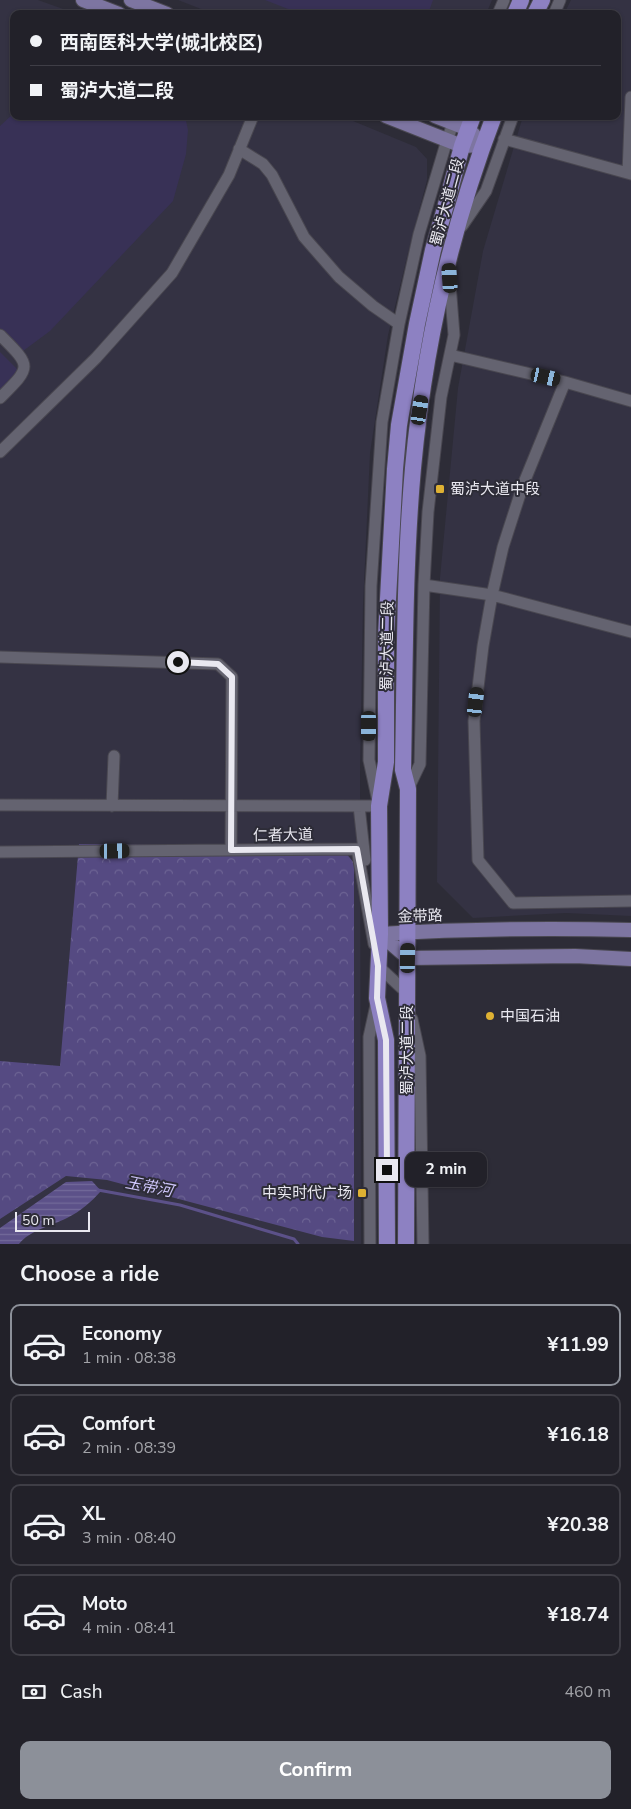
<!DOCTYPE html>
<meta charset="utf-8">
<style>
:root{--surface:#222129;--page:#2a2931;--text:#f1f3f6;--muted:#a2a3a8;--line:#3f3e46;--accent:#8c9099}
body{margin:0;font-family:"Nunito Sans","Noto Sans SC",sans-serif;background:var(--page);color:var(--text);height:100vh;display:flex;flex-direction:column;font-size:19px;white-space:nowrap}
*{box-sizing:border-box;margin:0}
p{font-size:16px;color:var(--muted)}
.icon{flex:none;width:28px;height:28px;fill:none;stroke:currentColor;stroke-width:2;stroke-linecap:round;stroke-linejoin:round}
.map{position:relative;height:1244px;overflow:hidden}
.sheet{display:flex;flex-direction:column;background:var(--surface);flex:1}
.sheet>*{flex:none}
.banner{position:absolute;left:10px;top:10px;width:611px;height:110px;border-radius:10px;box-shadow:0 1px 4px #0004,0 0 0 1px var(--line);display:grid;align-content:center;height:110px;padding:0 20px;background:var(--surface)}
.scale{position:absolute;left:15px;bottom:12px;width:75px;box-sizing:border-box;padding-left:5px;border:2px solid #e9e8f0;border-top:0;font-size:14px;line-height:18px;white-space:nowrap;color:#e9e8f0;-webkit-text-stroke:4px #2d2c37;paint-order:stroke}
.end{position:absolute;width:22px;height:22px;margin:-11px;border:6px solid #e9e8f0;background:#111;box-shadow:0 0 0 2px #111}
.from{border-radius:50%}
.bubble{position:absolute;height:35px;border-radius:10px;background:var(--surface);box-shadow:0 1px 4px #0004,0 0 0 1px var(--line);font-size:16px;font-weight:700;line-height:35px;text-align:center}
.car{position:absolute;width:15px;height:30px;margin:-15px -8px;border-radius:6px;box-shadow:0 0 4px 1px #0007;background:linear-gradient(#222 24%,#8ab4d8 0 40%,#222 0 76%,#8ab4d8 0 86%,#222 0)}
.banner b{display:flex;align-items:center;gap:18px;height:48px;font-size:19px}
.banner b+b{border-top:1px solid var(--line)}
.banner i{width:12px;height:12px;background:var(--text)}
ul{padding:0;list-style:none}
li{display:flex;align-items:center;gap:15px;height:82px;margin:0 10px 8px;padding:0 10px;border:2px solid var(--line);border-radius:10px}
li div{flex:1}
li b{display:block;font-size:19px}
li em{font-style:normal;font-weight:700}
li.active{border-color:var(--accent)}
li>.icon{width:45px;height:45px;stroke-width:1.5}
h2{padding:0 20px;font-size:22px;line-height:60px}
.pay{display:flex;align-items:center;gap:12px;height:55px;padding:0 20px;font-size:19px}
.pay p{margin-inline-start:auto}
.primary-button{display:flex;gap:10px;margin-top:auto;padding:10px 20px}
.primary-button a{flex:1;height:58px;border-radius:10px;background:var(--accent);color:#fff;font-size:20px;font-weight:700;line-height:58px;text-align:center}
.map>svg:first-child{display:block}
.built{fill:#343243}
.forest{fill:url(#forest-crowns)}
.pitch{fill:#383156}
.water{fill:url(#water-rules)}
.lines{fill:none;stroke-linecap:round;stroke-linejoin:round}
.stream{stroke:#5c5189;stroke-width:3}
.minor-casing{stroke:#494750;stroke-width:13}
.major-casing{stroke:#494750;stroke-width:16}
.highway-casing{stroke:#494750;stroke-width:18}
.minor{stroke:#646370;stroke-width:11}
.major{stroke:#7d75a1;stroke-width:14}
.highway{stroke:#8d81c2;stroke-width:16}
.route{stroke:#e9e8f0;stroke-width:6}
.poi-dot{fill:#deb133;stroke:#2d2c37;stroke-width:2}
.labels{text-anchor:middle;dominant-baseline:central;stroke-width:4;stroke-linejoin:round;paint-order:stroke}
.street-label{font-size:15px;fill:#e9e8f0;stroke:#2d2c37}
.poi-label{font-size:15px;fill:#e9e8f0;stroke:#2d2c37;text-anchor:start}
.water-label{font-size:16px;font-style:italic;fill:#cbc3f7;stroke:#2d2c37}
</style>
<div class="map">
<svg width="631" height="1244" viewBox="0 0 631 1244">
<defs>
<pattern id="forest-crowns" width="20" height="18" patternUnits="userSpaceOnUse" patternTransform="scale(1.25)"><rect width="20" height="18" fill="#554a82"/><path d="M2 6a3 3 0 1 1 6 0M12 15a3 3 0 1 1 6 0" fill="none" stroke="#6d6494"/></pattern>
<pattern id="water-rules" width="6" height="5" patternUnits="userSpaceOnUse" patternTransform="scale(1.25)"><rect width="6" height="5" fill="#5c5189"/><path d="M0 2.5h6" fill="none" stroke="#736a9a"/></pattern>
</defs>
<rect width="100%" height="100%" fill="#2d2c37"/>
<path class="built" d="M0,0H38L77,14H14V116H341L416,147L427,159V180L411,241L388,335L370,453L363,605L360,769L361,1244H0Z
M178,0H492L486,14H214Z
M571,0H631V916L566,913L473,918L437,882L440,578L458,388L483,251L523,116H618V14H564Z"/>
<path class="forest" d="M79,844L341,847L354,863V1241L322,1237L107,1180L66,1176L0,1219V1061L60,1066Z"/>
<path class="pitch" d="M265,0H433L428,14H301Z
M14,113V116H185L188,130L186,154L173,201L50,331L23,351L0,328V126Z
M0,352L19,371L0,390Z"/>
<path class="water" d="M92,1181L101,1191C91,1202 81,1211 67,1218C51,1226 30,1230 19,1244H0V1228L66,1182Z"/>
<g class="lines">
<path class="stream" d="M98,1190L180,1205L294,1239L298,1244"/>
<g class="minor-casing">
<path id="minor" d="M498,14L504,0
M554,14L560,0
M504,139L631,174
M239,149L263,164L272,175L304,237L339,277L373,306L399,324
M628,173L631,97
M462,226L486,191L513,116
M0,335C32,367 32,366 0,398
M450,355L565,382L631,401
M565,382L523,485L503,547L492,595L483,646L474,721L478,860L513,903L631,901
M0,452L96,358L172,273L229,175L253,116
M424,585L492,595L631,632
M0,657L218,664L232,677L231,850
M408,789L420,764L424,585L428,512L441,397L454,335L449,271
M0,805L379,806L369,760L371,586L382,422L399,324L419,234L447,140L456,116
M112,806L114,756
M359,806L365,860
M0,852L357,849L374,944
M378,962V966L407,993L408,996
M412,1019L420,1056L423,1244
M370,1244L369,1037L376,1005"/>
</g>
<g class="major-casing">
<path id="major" d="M83,0L119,14
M131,0L167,14
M386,116L462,146L483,145
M435,116L468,129L474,135
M380,934L408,958L575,956L631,959
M380,934C463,929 547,928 631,930"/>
</g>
<g class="highway-casing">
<path id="highway" d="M515,14L521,0
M535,14L542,0
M387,1244L386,1040L377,998L380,934L379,806L386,762V636L395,469L399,425L417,324L433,250L449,194L462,146L473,116
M406,1244L408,789L403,770C405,670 404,569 413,468C424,349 451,228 494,116"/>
</g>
<use href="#minor" class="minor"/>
<use href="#major" class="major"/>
<use href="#highway" class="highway"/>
</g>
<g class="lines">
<path class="route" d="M178,662L218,664L232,677L231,850L357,849L378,966L377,998L386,1040L387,1170"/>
</g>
<g class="poi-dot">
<rect x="435" y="484" width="10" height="10" rx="2.5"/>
<circle cx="490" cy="1016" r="5"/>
<rect x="357" y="1188" width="10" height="10" rx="2.5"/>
</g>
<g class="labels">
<g class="street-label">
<text transform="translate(447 202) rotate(-75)">蜀泸大道二段</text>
<text transform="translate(387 646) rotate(-89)">蜀泸大道二段</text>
<text transform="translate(283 835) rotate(-1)">仁者大道</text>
<text transform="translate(420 916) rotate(-2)">金带路</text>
<text transform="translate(407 1050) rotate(-90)">蜀泸大道二段</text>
</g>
<g class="poi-label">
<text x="450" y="489">蜀泸大道中段</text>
<text x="500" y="1016">中国石油</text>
<text x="352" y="1193" text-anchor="end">中实时代广场</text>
</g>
<g class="water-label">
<text transform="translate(149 1187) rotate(11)">玉带河</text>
</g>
</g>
</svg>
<div class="scale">50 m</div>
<i class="end from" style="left:178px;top:662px"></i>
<i class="end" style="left:387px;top:1170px"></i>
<div class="bubble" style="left:405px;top:1152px;width:82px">2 min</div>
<i class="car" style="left:450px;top:278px;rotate:356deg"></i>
<i class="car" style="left:546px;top:377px;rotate:103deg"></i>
<i class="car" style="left:420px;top:410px;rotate:9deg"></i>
<i class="car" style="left:476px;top:702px;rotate:7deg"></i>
<i class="car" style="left:369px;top:726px;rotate:180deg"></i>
<i class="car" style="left:115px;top:851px;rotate:89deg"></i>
<i class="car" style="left:408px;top:958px;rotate:1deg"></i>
<div class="banner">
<b><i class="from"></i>西南医科大学(城北校区)</b>
<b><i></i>蜀泸大道二段</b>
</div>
</div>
<section class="sheet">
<h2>Choose a ride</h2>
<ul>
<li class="active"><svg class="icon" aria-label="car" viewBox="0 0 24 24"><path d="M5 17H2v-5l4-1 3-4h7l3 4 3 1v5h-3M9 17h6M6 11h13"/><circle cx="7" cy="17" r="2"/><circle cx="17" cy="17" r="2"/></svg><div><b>Economy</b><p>1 min · 08:38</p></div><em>¥11.99</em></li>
<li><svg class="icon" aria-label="car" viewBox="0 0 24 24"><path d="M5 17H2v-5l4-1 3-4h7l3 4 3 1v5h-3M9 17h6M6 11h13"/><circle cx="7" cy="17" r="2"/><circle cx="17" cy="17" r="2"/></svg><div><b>Comfort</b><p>2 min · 08:39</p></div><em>¥16.18</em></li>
<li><svg class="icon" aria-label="car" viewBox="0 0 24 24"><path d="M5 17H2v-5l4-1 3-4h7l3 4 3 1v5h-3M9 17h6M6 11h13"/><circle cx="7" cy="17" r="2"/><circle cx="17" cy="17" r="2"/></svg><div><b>XL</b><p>3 min · 08:40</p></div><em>¥20.38</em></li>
<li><svg class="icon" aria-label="car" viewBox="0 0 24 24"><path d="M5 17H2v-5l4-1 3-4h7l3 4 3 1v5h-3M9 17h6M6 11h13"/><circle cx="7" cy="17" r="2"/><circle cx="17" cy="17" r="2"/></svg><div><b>Moto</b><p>4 min · 08:41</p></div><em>¥18.74</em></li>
</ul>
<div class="pay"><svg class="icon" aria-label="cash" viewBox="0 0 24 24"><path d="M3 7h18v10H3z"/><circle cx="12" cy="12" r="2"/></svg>Cash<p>460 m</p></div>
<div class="primary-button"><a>Confirm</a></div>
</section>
